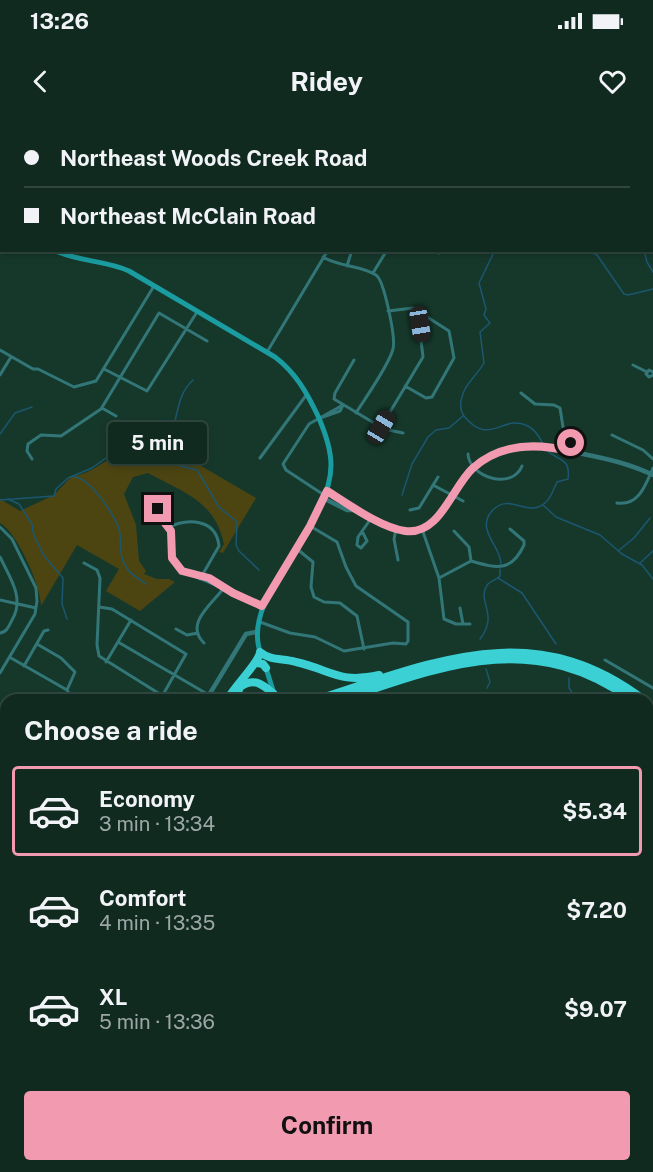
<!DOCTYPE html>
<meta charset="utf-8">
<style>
:root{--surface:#102a20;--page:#193229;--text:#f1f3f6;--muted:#9ca7a5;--line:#30463e;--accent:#f29aaf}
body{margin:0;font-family:"Public Sans",sans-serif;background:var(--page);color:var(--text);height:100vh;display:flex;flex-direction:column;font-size:22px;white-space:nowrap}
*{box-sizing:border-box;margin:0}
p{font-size:20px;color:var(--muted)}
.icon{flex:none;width:33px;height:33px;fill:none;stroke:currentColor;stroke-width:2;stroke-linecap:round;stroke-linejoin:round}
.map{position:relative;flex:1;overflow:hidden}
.details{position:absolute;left:0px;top:574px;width:654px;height:478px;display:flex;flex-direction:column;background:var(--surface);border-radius:18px 18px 0 0;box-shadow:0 3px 9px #0003,0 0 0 2px var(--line)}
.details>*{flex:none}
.hud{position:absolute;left:0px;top:0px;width:654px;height:132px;box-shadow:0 3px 9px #0003,0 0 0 2px var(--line);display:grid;align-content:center;height:132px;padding:0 24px;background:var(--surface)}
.end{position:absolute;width:27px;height:27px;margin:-14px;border:8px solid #f29aaf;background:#111;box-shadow:0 0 0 3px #111}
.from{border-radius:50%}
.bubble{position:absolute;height:42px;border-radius:6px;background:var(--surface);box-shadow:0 3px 9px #0003,0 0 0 2px var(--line);font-size:20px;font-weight:700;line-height:42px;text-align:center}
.car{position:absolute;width:18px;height:36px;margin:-18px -9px;border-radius:8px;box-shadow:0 0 4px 2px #0007;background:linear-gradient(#222 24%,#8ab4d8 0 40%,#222 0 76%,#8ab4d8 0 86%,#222 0)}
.hud b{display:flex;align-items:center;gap:21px;height:57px;font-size:22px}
.hud b+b{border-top:2px solid var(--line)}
.hud i{width:15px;height:15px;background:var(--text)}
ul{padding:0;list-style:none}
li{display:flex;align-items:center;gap:18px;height:90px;margin:0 12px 9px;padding:0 12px;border:3px solid transparent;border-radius:6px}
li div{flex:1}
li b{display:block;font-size:22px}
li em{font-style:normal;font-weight:700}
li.on{border-color:var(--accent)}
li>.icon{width:54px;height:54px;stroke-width:1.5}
h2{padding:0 24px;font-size:27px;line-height:72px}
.button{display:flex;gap:12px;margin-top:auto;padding:12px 24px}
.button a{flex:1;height:69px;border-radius:6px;background:var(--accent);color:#111;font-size:24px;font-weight:700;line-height:69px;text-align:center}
.status{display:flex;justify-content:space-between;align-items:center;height:42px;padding:0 30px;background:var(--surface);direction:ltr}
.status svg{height:16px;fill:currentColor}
header{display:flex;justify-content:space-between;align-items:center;height:78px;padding:0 24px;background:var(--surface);font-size:27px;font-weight:700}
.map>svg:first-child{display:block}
.green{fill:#4c4512}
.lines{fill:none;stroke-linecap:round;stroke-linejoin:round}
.stream{stroke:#1b5770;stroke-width:1.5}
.minor{stroke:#327678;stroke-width:3}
.tertiary{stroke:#327678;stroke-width:4.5}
.secondary{stroke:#1a9ca0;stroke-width:5}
.motorway{stroke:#3ad0d4;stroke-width:8}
.route{stroke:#f29aaf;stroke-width:8}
</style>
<div class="status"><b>13:26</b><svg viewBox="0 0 49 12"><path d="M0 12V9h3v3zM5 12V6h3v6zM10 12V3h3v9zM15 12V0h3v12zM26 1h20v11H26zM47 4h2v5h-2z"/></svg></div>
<header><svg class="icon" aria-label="back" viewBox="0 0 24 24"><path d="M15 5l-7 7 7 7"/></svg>Ridey<svg class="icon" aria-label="heart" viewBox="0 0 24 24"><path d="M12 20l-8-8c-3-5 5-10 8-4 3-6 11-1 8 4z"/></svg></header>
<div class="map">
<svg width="653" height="1052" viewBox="0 0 653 1052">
<rect width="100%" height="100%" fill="#16382b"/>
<path class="green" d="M143,312L256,378L223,433L219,432L224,424C215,381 183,372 148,353L133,357L124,374L136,405L139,441L146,451L144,454L157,459H169L175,462L140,491L106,471L119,449L77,425L41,486C41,466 17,412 0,403V379L20,391L54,375L72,356C96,354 107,334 132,332Z"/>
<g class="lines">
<path class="stream" d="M46,0L47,2
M422,0L423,2
M589,0L590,2
M622,2L623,0
M652,111L653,110
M495,130L479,163L486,189L484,195L490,203L480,212L484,243C479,252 470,260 465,269C461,278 458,287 464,296C490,328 502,293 528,306C534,309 540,318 543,324
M585,130L597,135L624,174L628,175L653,169
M644,130L647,142L653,152
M0,314L15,293L32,287
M153,330L154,325C185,313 169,282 193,260
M74,357C90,357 117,398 120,413C121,424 119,434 125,445C129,454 138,458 146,464
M402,375L412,344L428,317L436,310L449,308L463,296
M8,379L19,384L32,404L33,413L44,436L63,458L62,484L67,499
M0,380L54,376L56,369L68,358L92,348L113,333L144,325L161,334L168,343L197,350L219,387L237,402L236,425L239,431L259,450
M543,385L556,397L600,415L622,434L642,445L653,459
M618,431L634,418L650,398
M640,443L653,431
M501,445C502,427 476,411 491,392C509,370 528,400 546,382C551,378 554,368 557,362L568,359C571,336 557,342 546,329
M498,458L522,473L556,524
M480,519C500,493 475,481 488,464C491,461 496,460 500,456V449
M486,549L490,562L487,568
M569,558V568L577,580
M648,614L653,618
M0,888L6,891
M552,1047L553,1052
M582,1047L589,1052"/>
<path class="minor" d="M383,0L384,2
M437,130L439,133
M323,137C339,147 360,145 376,155C384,160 396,218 393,229C389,245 366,277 356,293
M347,146L352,130
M373,153L387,130
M388,191L413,188L449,211L454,238L432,277L426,278L405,266
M0,230L33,249H38L74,267L96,261L154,166
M267,232L328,130
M354,240L335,273L334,279L384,309L403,313
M633,245L647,252
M104,249L147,271L197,192
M653,252L649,250L646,254L649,257L653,255
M0,255L11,237
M521,273L535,284L554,285L560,288L563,307L571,321L569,331
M102,288L116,296
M320,298L340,291L343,285L309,304L283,344L286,350L324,375
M381,307L423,237L419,204L423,194
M612,315L643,330L653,339
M468,334C469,357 512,371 522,346
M260,338L307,274
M32,339L27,331L28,324L41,315L61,316L101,289L159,193L207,221
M433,365L463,381
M617,383C639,386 645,366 653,348
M156,388L159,391L157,394L153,391Z
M410,390L419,388L438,357
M158,394L169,407L172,438L182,451L242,476L261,489
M164,401L170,415
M0,407L12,419L36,468L37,481L35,494L0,553
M167,408C187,398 216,398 219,426L200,459
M396,409L394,419L398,440
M422,409L439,458L444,499L456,504H470
M454,411L469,427L471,441
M363,413L367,421L361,428L357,425L358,417L372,397
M297,429L313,442L311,467L314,477L324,482L340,483L357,496L364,529
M0,437C10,458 25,478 12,500C9,506 7,512 0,513
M84,443L97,450L100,458L97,525L99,536L163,576
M186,453L209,458L233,473
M439,458L471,441C496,448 511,453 524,425V421L510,409
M0,480L36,488
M253,483L262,486
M99,487L112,489L186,534L160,580
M460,488L463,504
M260,502L290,513L315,517L344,531L393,523L406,524L408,521V502L356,466L346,447L337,422L310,406
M176,509L187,515L198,513
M118,522L209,575
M204,523C184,504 212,484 223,469
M37,524L61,538L75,552L67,570
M11,538L67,570L73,580
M605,540L653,568
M106,542L131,500
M24,546L44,511L48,510
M72,576L84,580
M648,827L653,829
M648,841L653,833
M648,882V890
M648,931L653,932
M648,960L653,948
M0,1041L6,1030
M28,1047L35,1052
M81,1052L83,1047
M124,1052L137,1050L150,1052
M328,1052L331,1047"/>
<path class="tertiary" d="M327,371C347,383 390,414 413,411C440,408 447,378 462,360C496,319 537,324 583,334C608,339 630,344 653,355
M325,379L347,390H358
M206,580L246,514L256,512
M0,692L6,691
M648,734L653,725
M355,1047L364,1052
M624,1047L633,1052
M206,1052L210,1047
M571,1052L574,1047"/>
<path class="secondary" d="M4,0L5,2
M54,130C78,142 105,140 129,151L275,237C296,253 307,273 318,296C325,312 331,328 331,345C331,409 238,477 261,534
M265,545L276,580
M460,1052L463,1047"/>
<path class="motorway" d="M257,543L263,544L266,548
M227,580C235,565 259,543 260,532C271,541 282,538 296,542C332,550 339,564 379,555
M235,580L240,567C254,557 262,564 274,574
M315,580C432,543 533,495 644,580
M341,580C444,545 533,509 632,580
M648,584L653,588
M648,593L653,598
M0,675H6
M0,685H6"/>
</g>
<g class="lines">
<path class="route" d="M158,389V394L171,411L172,438L182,451L209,458L233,473L262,486L310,406L327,371C348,384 381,408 405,411C440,416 452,367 473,348C500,324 536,323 569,331L571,323"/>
</g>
</svg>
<i class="end from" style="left:571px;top:323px"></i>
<i class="end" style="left:158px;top:389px"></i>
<div class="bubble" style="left:108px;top:302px;width:99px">5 min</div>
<i class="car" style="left:420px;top:204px;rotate:171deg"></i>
<i class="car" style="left:381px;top:307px;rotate:31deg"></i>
<div class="hud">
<b><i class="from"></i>Northeast Woods Creek Road</b>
<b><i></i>Northeast McClain Road</b>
</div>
<section class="details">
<h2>Choose a ride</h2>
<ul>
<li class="on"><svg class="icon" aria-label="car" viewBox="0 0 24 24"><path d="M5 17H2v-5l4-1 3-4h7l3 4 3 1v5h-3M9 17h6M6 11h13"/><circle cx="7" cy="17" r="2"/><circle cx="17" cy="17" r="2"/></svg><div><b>Economy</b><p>3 min · 13:34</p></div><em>$5.34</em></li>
<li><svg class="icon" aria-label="car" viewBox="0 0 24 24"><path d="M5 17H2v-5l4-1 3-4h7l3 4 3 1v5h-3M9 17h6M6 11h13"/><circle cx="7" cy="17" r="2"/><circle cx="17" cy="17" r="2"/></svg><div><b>Comfort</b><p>4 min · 13:35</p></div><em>$7.20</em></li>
<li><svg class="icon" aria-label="car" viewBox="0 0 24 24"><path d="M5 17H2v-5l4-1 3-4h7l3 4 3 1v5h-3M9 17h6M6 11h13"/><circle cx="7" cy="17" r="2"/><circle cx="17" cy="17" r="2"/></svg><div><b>XL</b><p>5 min · 13:36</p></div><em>$9.07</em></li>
</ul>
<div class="button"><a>Confirm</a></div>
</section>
</div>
